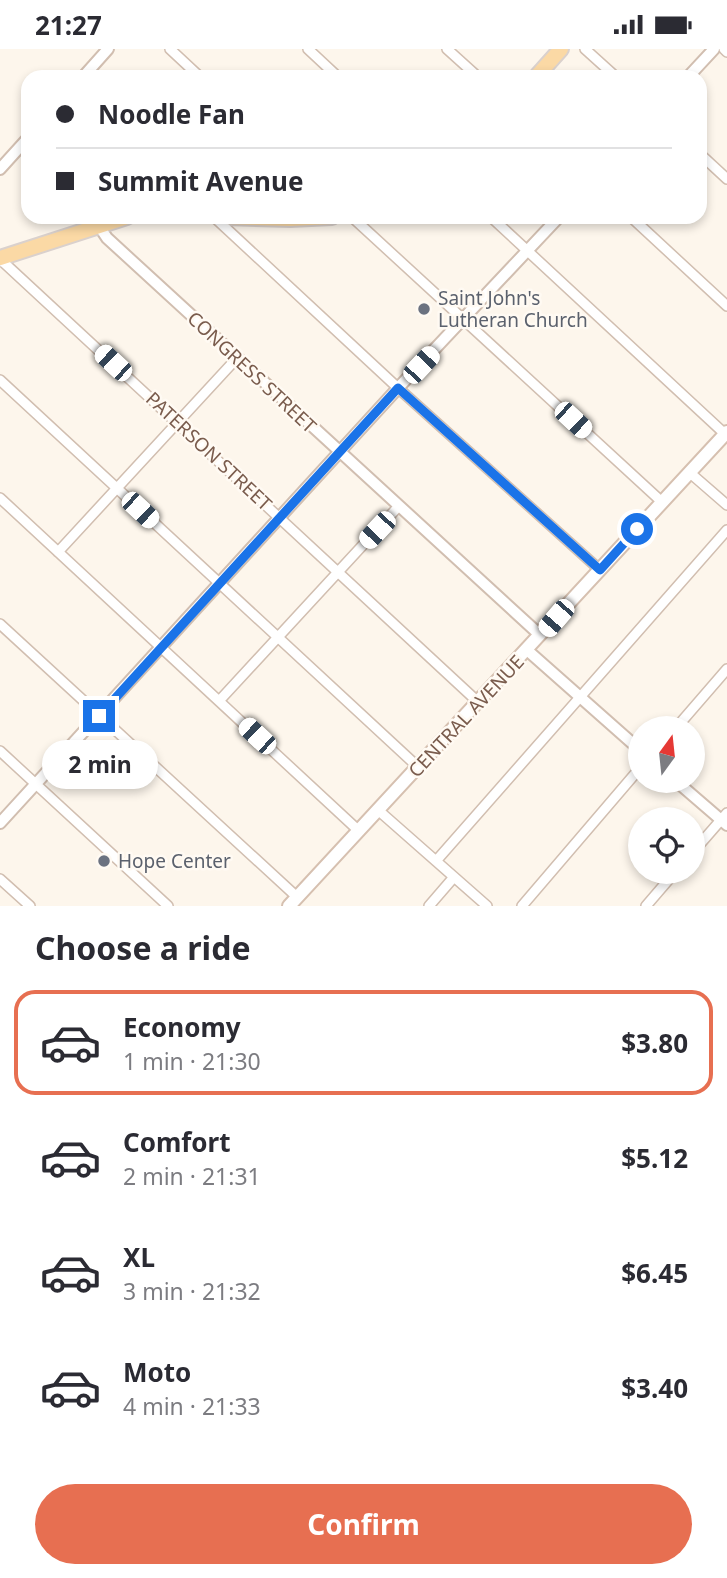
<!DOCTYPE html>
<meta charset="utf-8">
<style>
:root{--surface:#fff;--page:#f7f7f7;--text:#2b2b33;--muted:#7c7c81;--line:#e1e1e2;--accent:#e76f51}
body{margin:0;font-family:"Noto Sans",sans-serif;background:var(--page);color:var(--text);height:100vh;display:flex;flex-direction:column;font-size:26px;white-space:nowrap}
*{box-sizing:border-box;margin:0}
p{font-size:23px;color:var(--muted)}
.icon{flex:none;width:38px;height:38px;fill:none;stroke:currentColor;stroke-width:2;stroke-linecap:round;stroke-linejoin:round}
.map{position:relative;height:857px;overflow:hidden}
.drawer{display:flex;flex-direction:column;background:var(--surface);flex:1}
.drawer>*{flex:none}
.top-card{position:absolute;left:21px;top:21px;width:686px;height:154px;border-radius:21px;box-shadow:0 4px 10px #0003;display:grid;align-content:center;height:154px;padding:0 35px;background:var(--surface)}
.needle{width:46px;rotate:15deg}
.controls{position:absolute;left:628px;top:667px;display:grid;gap:14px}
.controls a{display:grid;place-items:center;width:77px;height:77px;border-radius:50%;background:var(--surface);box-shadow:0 4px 10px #0003;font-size:35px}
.end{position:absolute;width:32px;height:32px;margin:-16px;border:9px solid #1a73e8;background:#fff;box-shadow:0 0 0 4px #fff}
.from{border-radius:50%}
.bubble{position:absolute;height:49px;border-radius:24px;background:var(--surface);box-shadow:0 4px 10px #0003;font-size:23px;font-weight:700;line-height:49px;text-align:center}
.car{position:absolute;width:21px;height:42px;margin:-21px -10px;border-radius:9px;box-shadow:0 0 5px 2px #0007;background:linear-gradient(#fff 24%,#345 0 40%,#fff 0 76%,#345 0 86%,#fff 0)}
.top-card b{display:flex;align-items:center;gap:24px;height:66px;font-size:26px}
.top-card b+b{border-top:2px solid var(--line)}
.top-card i{width:18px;height:18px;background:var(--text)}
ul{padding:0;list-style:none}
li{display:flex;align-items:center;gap:21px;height:105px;margin:0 14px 10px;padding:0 21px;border:4px solid transparent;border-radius:21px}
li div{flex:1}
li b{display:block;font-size:26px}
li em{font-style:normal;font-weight:700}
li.on{border-color:var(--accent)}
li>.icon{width:63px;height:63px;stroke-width:1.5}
h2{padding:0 35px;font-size:32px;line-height:84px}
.primary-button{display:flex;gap:14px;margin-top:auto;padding:14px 35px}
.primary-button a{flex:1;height:80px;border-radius:42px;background:var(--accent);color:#fff;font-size:28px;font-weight:700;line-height:80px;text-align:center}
.status{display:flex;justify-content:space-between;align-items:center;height:49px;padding:0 35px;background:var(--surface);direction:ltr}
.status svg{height:19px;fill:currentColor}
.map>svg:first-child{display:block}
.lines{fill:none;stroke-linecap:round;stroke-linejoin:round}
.minor-casing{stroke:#d1beb0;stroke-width:12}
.tertiary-casing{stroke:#d1beb0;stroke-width:14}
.secondary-casing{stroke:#d6c0b0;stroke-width:16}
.primary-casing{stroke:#dad1cd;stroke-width:18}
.minor{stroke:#fff;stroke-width:9}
.tertiary{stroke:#fff;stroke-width:10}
.secondary{stroke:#fff;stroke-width:12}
.primary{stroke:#fbd9a5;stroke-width:14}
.route{stroke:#1a73e8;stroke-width:9}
.worship-dot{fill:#6b7280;stroke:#fffaf3;stroke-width:2.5}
.labels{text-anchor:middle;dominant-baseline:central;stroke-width:5;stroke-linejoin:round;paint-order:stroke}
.worship-label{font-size:19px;fill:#5b616d;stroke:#fffaf3;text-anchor:start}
.street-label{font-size:19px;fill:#7a5c4d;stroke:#fffaf3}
</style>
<div class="status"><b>21:27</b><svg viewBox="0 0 49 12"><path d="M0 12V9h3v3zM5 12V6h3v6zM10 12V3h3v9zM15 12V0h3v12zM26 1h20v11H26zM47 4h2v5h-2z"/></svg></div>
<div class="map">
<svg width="727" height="857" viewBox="0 0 727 857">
<rect width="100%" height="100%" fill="#fdf6ec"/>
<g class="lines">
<g class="minor-casing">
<path id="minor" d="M170,0L200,28
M308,0L338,28
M447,0L478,28
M585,0L616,28
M724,0L727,3
M700,105L727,130
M214,168L398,339L600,521
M352,168L662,453
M491,168L725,385
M631,168L727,257
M0,210L478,653
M0,331L418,718
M689,423L727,456
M0,449L359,782
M58,503L237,309
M0,575L297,848
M219,652L398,458
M676,679L727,620
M0,702L168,857
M378,761L487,857
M693,803L727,764
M436,812L727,481
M0,830L30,857
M429,857L454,828
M522,857L640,719
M646,857L676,822"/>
</g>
<g class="tertiary-casing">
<path id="tertiary" d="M83,28L108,0
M688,28L714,0
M0,120L28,89
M93,168L107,189L540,586
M527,601L640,701
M676,732L727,776
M0,774L398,339L559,168"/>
</g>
<g class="secondary-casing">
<path id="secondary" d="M289,857L727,383"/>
</g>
<g class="primary-casing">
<path id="primary" d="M536,28L561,0
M226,168L290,170L332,168
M0,209L127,168"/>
</g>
<use href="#minor" class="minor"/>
<use href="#tertiary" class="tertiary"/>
<use href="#secondary" class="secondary"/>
<use href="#primary" class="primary"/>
</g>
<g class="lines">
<path class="route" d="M99,667L398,339L600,521L637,480"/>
</g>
<g class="worship-dot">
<circle cx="424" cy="260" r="7"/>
<circle cx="104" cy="812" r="7"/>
</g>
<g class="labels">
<g class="worship-label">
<text x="438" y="249">Saint John's<tspan x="438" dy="22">Lutheran Church</tspan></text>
<text x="118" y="812">Hope Center</text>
</g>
<g class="street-label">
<text transform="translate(252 323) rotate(43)">CONGRESS STREET</text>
<text transform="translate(209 402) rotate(43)">PATERSON STREET</text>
<text transform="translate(466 667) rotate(-47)">CENTRAL AVENUE</text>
</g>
</g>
</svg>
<div class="controls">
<a><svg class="needle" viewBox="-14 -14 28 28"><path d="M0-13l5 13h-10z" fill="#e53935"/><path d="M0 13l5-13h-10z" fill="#7c7c81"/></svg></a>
<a><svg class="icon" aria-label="locate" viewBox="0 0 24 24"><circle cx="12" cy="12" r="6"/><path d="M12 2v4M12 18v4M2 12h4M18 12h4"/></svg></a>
</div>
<i class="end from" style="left:637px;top:480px"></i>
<i class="end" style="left:99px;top:667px"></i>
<div class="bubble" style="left:42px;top:691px;width:116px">2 min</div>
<i class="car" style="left:113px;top:314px;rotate:313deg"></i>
<i class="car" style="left:421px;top:316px;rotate:43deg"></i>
<i class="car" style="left:573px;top:371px;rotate:133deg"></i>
<i class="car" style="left:140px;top:461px;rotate:133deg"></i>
<i class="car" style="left:377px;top:481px;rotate:223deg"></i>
<i class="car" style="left:556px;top:569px;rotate:221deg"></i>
<i class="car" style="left:257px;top:687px;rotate:313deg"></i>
<div class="top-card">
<b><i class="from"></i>Noodle Fan</b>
<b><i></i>Summit Avenue</b>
</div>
</div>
<section class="drawer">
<h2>Choose a ride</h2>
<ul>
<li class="on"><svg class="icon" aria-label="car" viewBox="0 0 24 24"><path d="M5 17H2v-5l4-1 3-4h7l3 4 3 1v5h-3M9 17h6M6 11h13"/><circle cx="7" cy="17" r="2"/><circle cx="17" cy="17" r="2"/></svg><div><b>Economy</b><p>1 min · 21:30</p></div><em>$3.80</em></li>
<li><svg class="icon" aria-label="car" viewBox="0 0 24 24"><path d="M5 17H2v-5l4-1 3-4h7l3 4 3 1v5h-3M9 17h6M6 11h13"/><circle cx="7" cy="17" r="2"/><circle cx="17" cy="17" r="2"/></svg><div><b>Comfort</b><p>2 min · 21:31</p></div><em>$5.12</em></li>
<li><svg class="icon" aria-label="car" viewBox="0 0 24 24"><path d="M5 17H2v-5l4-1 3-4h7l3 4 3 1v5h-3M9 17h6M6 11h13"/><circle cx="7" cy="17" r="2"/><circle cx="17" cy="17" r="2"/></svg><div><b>XL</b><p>3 min · 21:32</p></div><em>$6.45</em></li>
<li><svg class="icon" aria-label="car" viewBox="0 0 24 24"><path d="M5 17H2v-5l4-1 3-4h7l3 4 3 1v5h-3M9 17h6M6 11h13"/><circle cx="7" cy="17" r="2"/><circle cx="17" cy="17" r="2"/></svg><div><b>Moto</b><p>4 min · 21:33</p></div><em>$3.40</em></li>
</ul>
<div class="primary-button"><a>Confirm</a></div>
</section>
